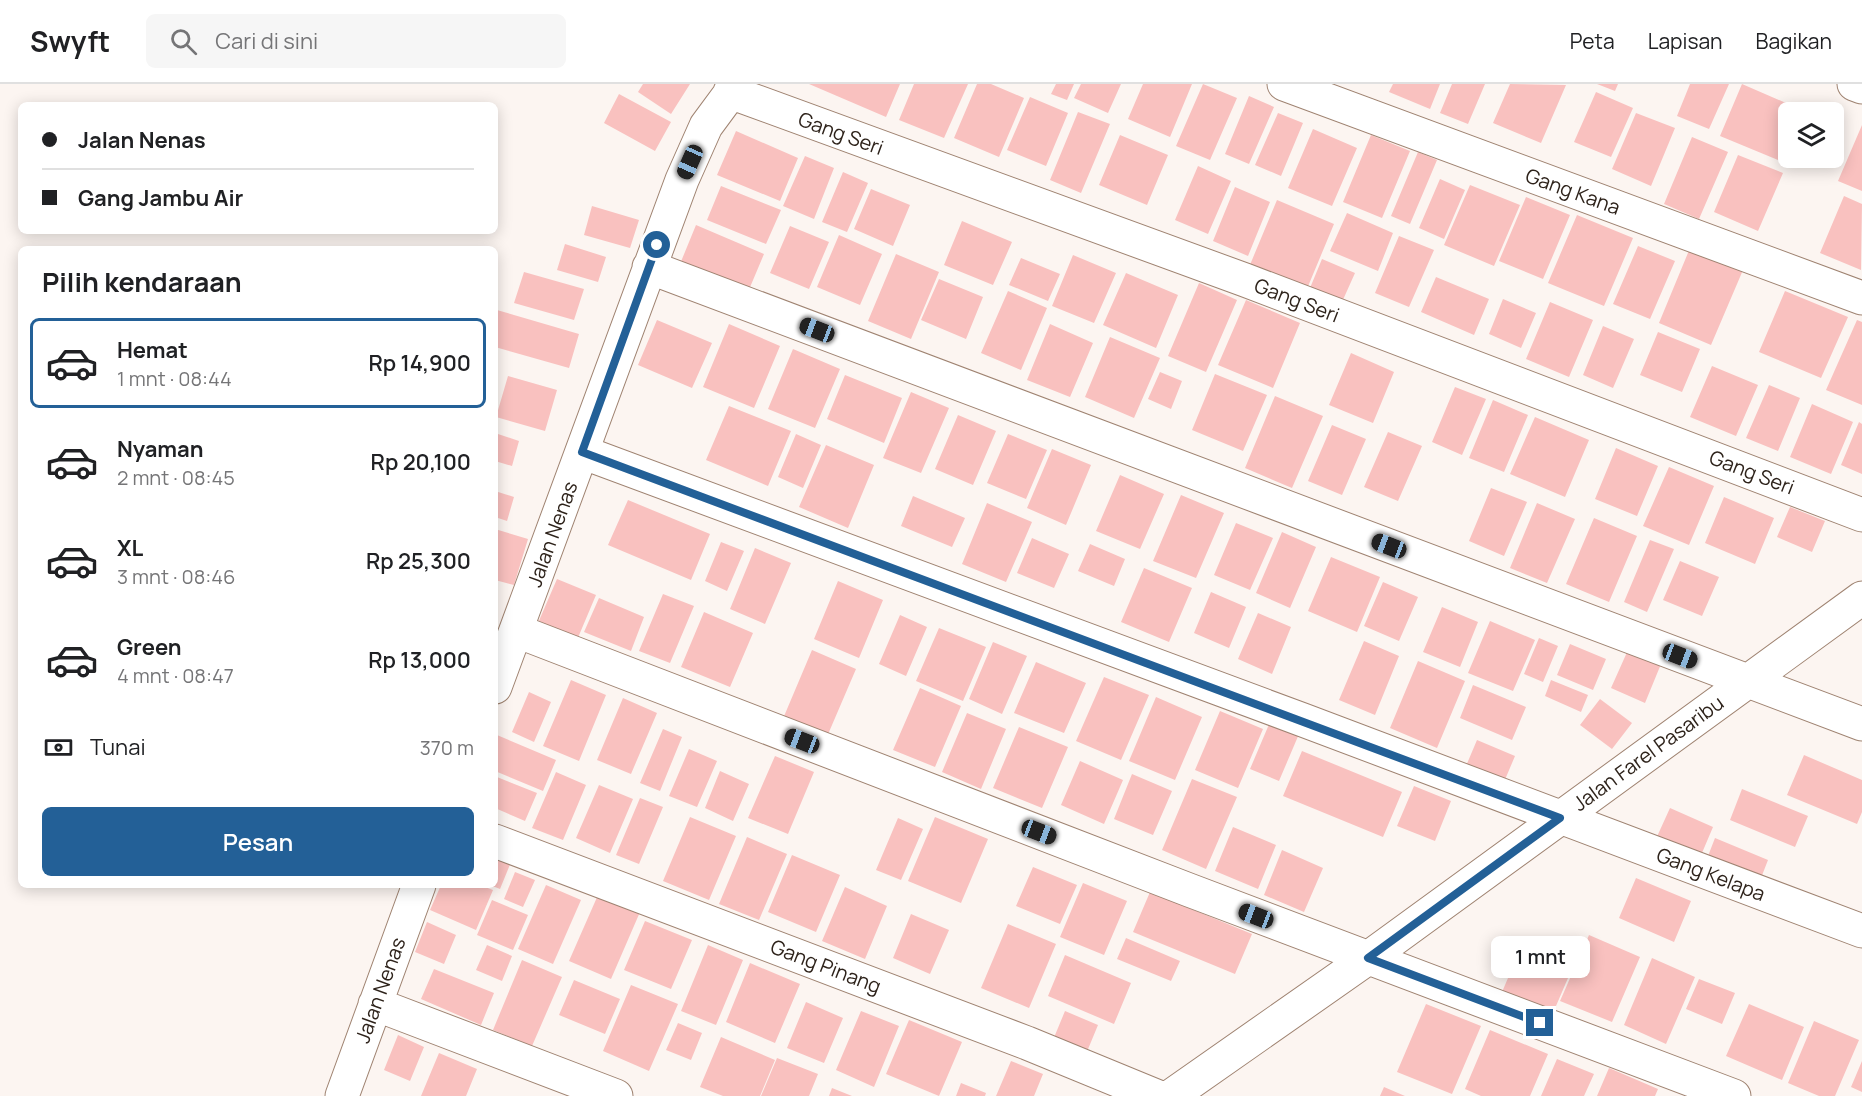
<!DOCTYPE html>
<html lang="id">
<meta charset="utf-8">
<style>
:root{--surface:#fff;--page:#f6f6f6;--text:#202124;--muted:#757577;--line:#e0e0e0;--accent:#236097}
body{margin:0;font-family:Manrope,sans-serif;background:var(--page);color:var(--text);height:100vh;display:flex;flex-direction:column;font-size:22px;white-space:nowrap}
*{box-sizing:border-box;margin:0}
p{font-size:20px;color:var(--muted)}
.icon{flex:none;width:33px;height:33px;fill:none;stroke:currentColor;stroke-width:2;stroke-linecap:round;stroke-linejoin:round}
.map{position:relative;flex:1;overflow:hidden}
.sheet{position:absolute;left:18px;top:162px;width:480px;height:642px;display:flex;flex-direction:column;background:var(--surface);border-radius:9px;box-shadow:0 3px 15px #0003}
.sheet>*{flex:none}
.top-card{position:absolute;left:18px;top:18px;width:480px;height:132px;border-radius:9px;box-shadow:0 3px 15px #0003;display:grid;align-content:center;height:132px;padding:0 24px;background:var(--surface)}
.buttons{position:absolute;left:1778px;top:18px;display:grid;gap:12px}
.buttons a{display:grid;place-items:center;width:66px;height:66px;border-radius:9px;background:var(--surface);box-shadow:0 3px 15px #0003;font-size:30px}
.end{position:absolute;width:27px;height:27px;margin:-14px;border:8px solid #236097;background:#fff;box-shadow:0 0 0 3px #fff}
.from{border-radius:50%}
.bubble{position:absolute;height:42px;border-radius:9px;background:var(--surface);box-shadow:0 3px 15px #0003;font-size:20px;font-weight:600;line-height:42px;text-align:center}
.car{position:absolute;width:18px;height:36px;margin:-18px -9px;border-radius:8px;box-shadow:0 0 4px 2px #0007;background:linear-gradient(#222 24%,#8ab4d8 0 40%,#222 0 76%,#8ab4d8 0 86%,#222 0)}
.top-card b{display:flex;align-items:center;gap:21px;height:57px;font-size:22px}
.top-card b+b{border-top:2px solid var(--line)}
.top-card i{width:15px;height:15px;background:var(--text)}
ul{padding:0;list-style:none}
li{display:flex;align-items:center;gap:18px;height:90px;margin:0 12px 9px;padding:0 12px;border:3px solid transparent;border-radius:9px}
li div{flex:1}
li b{display:block;font-size:22px}
li em{font-style:normal;font-weight:600}
li.active{border-color:var(--accent)}
li>.icon{width:54px;height:54px;stroke-width:1.5}
h2{padding:0 24px;font-size:27px;line-height:72px}
.pay{display:flex;align-items:center;gap:15px;height:66px;padding:0 24px;font-size:22px}
.pay p{margin-inline-start:auto}
.action{display:flex;gap:12px;margin-top:auto;padding:12px 24px}
.action a{flex:1;height:69px;border-radius:9px;background:var(--accent);color:#fff;font-size:24px;font-weight:600;line-height:69px;text-align:center}
header{display:flex;align-items:center;gap:36px;box-sizing:border-box;height:84px;padding:0 30px;background:var(--surface);border-bottom:2px solid var(--line)}
header strong{font-size:28px}
nav{display:flex;gap:33px;margin-inline-start:auto;font-size:21px}
.search{width:420px;height:54px;background:var(--page);display:flex;align-items:center;gap:15px;box-sizing:border-box;padding:0 21px;border-radius:9px;color:var(--muted);font-size:22px}
.map>svg:first-child{display:block}
.building{fill:#f9c1bf}
.lines{fill:none;stroke-linecap:round;stroke-linejoin:round}
.minor-casing{stroke:#9f8371;stroke-width:35}
.minor{stroke:#fff;stroke-width:33}
.route{stroke:#236097;stroke-width:8}
.labels{text-anchor:middle;dominant-baseline:central;stroke-width:4.5;stroke-linejoin:round;paint-order:stroke}
.street-label{font-size:20px;fill:#2e231b;stroke:#fff}
</style>
<header>
<strong>Swyft</strong>
<div class="search"><svg class="icon" aria-label="search" viewBox="0 0 24 24"><circle cx="10" cy="10" r="6"/><path d="M15 15l6 6"/></svg>Cari di sini</div>
<nav><a>Peta</a><a>Lapisan</a><a>Bagikan</a></nav>
</header>
<div class="map">
<svg width="1862" height="1012" viewBox="0 0 1862 1012">
<rect width="100%" height="100%" fill="#fcf5f1"/>
<path class="building" d="M643,0H690L671,30L638,8Z
M809,0H900L886,33Z
M914,0H968L944,54L899,36Z
M977,0H991L1024,14L999,73L954,54Z
M1056,0H1074L1067,16L1051,10Z
M1081,0H1121L1108,29L1074,14Z
M1143,0H1192L1170,53L1128,35Z
M1203,0L1237,14L1210,76L1176,62Z
M1393,0H1440L1430,25L1389,8Z
M1452,0H1485L1468,40L1440,29Z
M1510,0L1566,1L1541,59L1493,39Z
M1597,0H1618L1615,7Z
M1690,0H1729L1709,45L1677,32Z
M1742,0L1800,25L1798,28H1788V53L1778,76L1720,52Z
M1596,8L1633,24L1611,73L1574,58Z
M619,10L671,38L655,67L604,39Z
M1249,12L1274,23L1249,80L1225,70Z
M1030,13L1068,29L1046,82L1007,66Z
M1078,28L1110,40L1081,109L1050,96Z
M1278,29L1303,39L1281,92L1255,81Z
M1636,29L1675,44L1651,102L1612,85Z
M1862,41V107L1838,97Z
M1313,45L1357,64L1332,122L1288,104Z
M736,47L798,74L780,117L717,91Z
M1120,51L1168,71L1147,121L1099,101Z
M1371,51L1410,67L1382,134L1343,118Z
M1692,53L1728,68L1699,135L1664,120Z
M1418,68L1437,76L1410,140L1391,132Z
M1738,71L1783,89L1758,147L1714,128Z
M805,72L834,84L814,135L783,122Z
M1198,82L1231,97L1208,150L1175,136Z
M843,88L868,99L847,148L822,138Z
M1440,95L1465,106L1444,155L1419,144Z
M1470,101L1520,121L1494,182L1444,161Z
M721,102L781,126L766,160L707,136Z
M1235,103L1270,118L1248,172L1213,157Z
M871,105L910,121L893,162L854,145Z
M1844,112L1862,120L1861,186L1820,169Z
M1526,113L1570,131L1543,195L1499,177Z
M1277,116L1334,140L1304,212L1247,188Z
M592,122L639,136L630,164L584,151Z
M1347,129L1393,149L1378,187L1330,167Z
M1577,131L1633,154L1604,222L1548,199Z
M962,137L1012,158L993,201L944,181Z
M696,141L764,170L748,208L680,180Z
M790,142L829,158L809,205L770,189Z
M839,151L882,170L860,221L817,203Z
M1399,152L1434,166L1409,223L1375,209Z
M565,160L606,173L598,198L557,186Z
M1638,162L1675,177L1650,235L1613,220Z
M1690,164L1743,186L1711,261L1659,239Z
M896,170L939,188L911,255L868,237Z
M1073,171L1116,189L1094,239L1052,222Z
M1021,174L1060,190L1048,217L1009,201Z
M1322,175L1355,189L1342,218L1310,204Z
M524,188L584,205L574,236L514,219Z
M1126,189L1178,211L1156,264L1103,241Z
M1436,193L1489,215L1474,251L1421,228Z
M939,195L983,213L966,255L921,236Z
M1199,199L1237,216L1206,288L1168,272Z
M1008,207L1047,224L1021,286L981,269Z
M1785,207L1848,233L1821,294L1759,268Z
M1503,215L1536,229L1521,264L1489,250Z
M1246,216L1300,239L1273,304L1218,281Z
M1550,218L1593,236L1569,293L1526,275Z
M497,226L579,250L569,284L495,263Z
M657,236L712,259L692,304L638,281Z
M1857,236L1862,238V321L1826,306Z
M729,240L780,262L754,324L703,303Z
M1050,240L1093,259L1070,313L1027,296Z
M1603,242L1634,255L1613,304L1583,291Z
M1658,248L1700,265L1682,308L1640,291Z
M1110,253L1160,274L1134,334L1085,313Z
M793,265L840,285L815,344L768,325Z
M1351,269L1394,288L1373,339L1329,321Z
M1712,282L1758,301L1736,352L1690,333Z
M1160,288L1182,297L1171,325L1148,315Z
M1215,290L1267,311L1243,367L1192,346Z
M845,291L902,314L884,359L827,335Z
M508,292L557,306L545,347L496,333Z
M1769,301L1800,314L1778,367L1746,354Z
M1455,303L1486,315L1462,371L1432,358Z
M911,308L949,324L921,389L883,374Z
M1275,312L1323,332L1292,404L1245,384Z
M1493,316L1528,331L1504,388L1469,374Z
M1812,320L1853,338L1831,390L1790,373Z
M729,322L791,347L768,402L706,376Z
M958,331L996,347L973,401L935,385Z
M1535,333L1589,356L1565,413L1510,390Z
M1859,338L1862,340V390L1841,381Z
M1332,341L1366,355L1342,411L1308,397Z
M1388,348L1422,362L1398,417L1364,403Z
M495,349L519,357L512,382L495,377Z
M796,350L821,361L803,404L778,393Z
M1008,350L1047,366L1026,415L987,399Z
M826,361L874,381L848,444L799,423Z
M1616,364L1658,382L1637,432L1595,415Z
M1052,365L1091,381L1066,441L1027,424Z
M1669,383L1714,402L1689,461L1643,442Z
M1120,391L1164,410L1140,465L1096,447Z
M1491,404L1527,418L1504,472L1469,457Z
M495,407L514,413L507,437L495,433Z
M1181,411L1224,429L1196,494L1153,477Z
M913,412L965,434L952,463L901,442Z
M1724,413L1774,434L1755,480L1705,459Z
M628,416L710,450L691,496L608,461Z
M987,419L1032,438L1006,498L962,480Z
M1537,419L1575,435L1547,499L1510,484Z
M1790,423L1825,437L1812,468L1777,453Z
M1594,434L1637,452L1609,518L1566,500Z
M1236,439L1273,454L1250,506L1214,491Z
M495,445L528,455L514,501L495,496Z
M1282,448L1316,463L1290,524L1256,509Z
M1032,454L1069,470L1054,504L1017,489Z
M1650,456L1674,465L1647,528L1624,518Z
M721,458L744,467L727,507L705,497Z
M1090,460L1125,475L1114,502L1078,487Z
M755,464L791,479L765,540L730,525Z
M1331,473L1380,493L1357,548L1308,527Z
M1680,477L1719,493L1702,532L1663,516Z
M1144,484L1192,504L1169,558L1121,538Z
M557,495L596,511L577,556L538,539Z
M838,497L883,516L859,574L814,555Z
M1383,498L1418,513L1399,557L1364,542Z
M1211,508L1246,523L1229,564L1194,549Z
M663,510L694,522L670,579L639,567Z
M599,514L644,533L631,567L584,548Z
M1442,523L1478,538L1460,583L1423,568Z
M704,528L753,549L730,603L681,583Z
M1258,529L1291,543L1272,590L1238,575Z
M900,531L927,543L906,592L879,580Z
M1490,537L1535,556L1513,607L1468,589Z
M939,544L986,563L963,617L916,597Z
M1539,554L1558,562L1543,598L1524,590Z
M1364,557L1399,572L1375,631L1339,616Z
M993,558L1027,572L1002,630L969,615Z
M1570,560L1606,575L1593,606L1557,591Z
M812,566L856,585L826,655L782,637Z
M1628,566L1661,580L1645,619L1611,604Z
M1418,577L1465,597L1437,664L1390,644Z
M1036,578L1086,599L1064,649L1014,629Z
M1104,593L1149,611L1121,676L1076,657Z
M571,596L606,611L579,677L543,662Z
M1551,596L1588,611L1581,628L1545,612Z
M1473,601L1526,623L1512,656L1460,634Z
M920,604L961,622L935,683L893,666Z
M529,608L551,618L534,658L512,648Z
M1156,613L1202,633L1175,696L1129,677Z
M623,614L657,629L631,690L597,676Z
M1600,615L1632,639L1612,665L1580,641Z
M1220,627L1263,645L1238,704L1195,686Z
M967,629L1006,645L981,705L942,688Z
M1270,638L1299,650L1279,697L1250,685Z
M1019,643L1068,663L1042,724L993,704Z
M663,645L682,653L660,707L640,699Z
M497,651L556,676L543,707L495,687Z
M1477,656L1515,672L1504,698L1466,682Z
M689,665L717,677L697,723L669,712Z
M1302,667L1402,708L1383,753L1283,712Z
M1804,671L1862,696V728L1857,740L1787,711Z
M775,672L814,688L788,750L748,734Z
M1080,677L1123,696L1104,740L1061,721Z
M720,687L749,700L733,737L705,724Z
M556,688L586,701L563,756L532,744Z
M1132,690L1172,707L1153,751L1114,735Z
M497,693L537,709L525,737L495,724Z
M1192,695L1237,713L1206,785L1162,766Z
M599,701L633,715L610,769L576,754Z
M1414,702L1451,717L1435,757L1397,742Z
M1742,705L1808,732L1795,763L1730,736Z
M640,714L663,723L639,780L616,771Z
M1670,724L1713,743L1699,776L1655,757Z
M690,733L736,752L709,816L663,797Z
M935,733L988,755L961,819L908,797Z
M898,734L923,745L901,796L876,786Z
M1233,743L1276,761L1258,805L1215,787Z
M747,753L787,770L759,836L719,820Z
M1715,754L1768,776L1761,794L1708,772Z
M1282,766L1323,784L1304,828L1264,811Z
M495,771L511,778L500,805L490,801H495Z
M792,771L840,791L816,848L768,828Z
M1033,783L1077,801L1060,840L1016,822Z
M515,788L535,796L523,823L504,815Z
M1636,794L1691,817L1674,858L1619,834Z
M1083,799L1127,817L1104,871L1060,853Z
M441,801H480L493,806L476,846L430,826Z
M546,801L581,816L553,880L518,865Z
M845,803L887,822L865,875L822,857Z
M1150,808L1252,850L1235,890L1133,848Z
M598,811L640,828L611,895L569,877Z
M492,816L528,831L513,866L477,851Z
M911,830L949,846L930,890L893,874Z
M645,837L692,856L671,905L624,886Z
M427,838L456,851L444,880L415,868Z
M1008,840L1056,860L1029,924L981,904Z
M1589,851L1640,873L1612,938L1560,917Z
M1126,854L1180,877L1171,897L1117,875Z
M487,861L512,872L502,897L476,886Z
M708,861L743,876L716,941L681,927Z
M1520,866L1571,887L1553,929L1502,908Z
M1065,871L1131,899L1114,940L1048,912Z
M1652,874L1695,893L1666,960L1624,941Z
M522,876L562,893L532,962L493,946Z
M750,879L800,900L775,959L726,938Z
M434,885L494,909L481,941L421,915Z
M1699,895L1735,909L1722,940L1686,925Z
M574,896L620,915L605,950L559,931Z
M631,901L678,920L649,987L603,967Z
M806,918L843,934L824,979L787,964Z
M1426,920L1481,942L1452,1010L1397,988Z
M1749,920L1804,943L1782,996L1726,972Z
M861,927L899,942L874,1003L836,986Z
M1065,927L1098,941L1086,970L1053,956Z
M909,936L962,958L939,1012L886,990Z
M1814,937L1859,956L1835,1012H1819L1788,999Z
M678,939L702,949L691,976L666,966Z
M1490,946L1548,970L1530,1012H1481L1465,1005Z
M398,951L424,963L410,997L384,986Z
M721,953L775,976L760,1012H723L700,1003Z
M439,969L477,985L466,1012H421Z
M777,974L818,990L809,1012H761Z
M1557,975L1594,990L1584,1012H1541Z
M1011,977L1043,990L1034,1012H996Z
M1862,977V1008L1851,1003Z
M1609,984L1658,1005L1655,1012H1597Z
M961,999L986,1009L985,1012H956Z
M1384,1003L1405,1012H1380Z
M832,1004L852,1012H829Z"/>
<g class="lines">
<g class="minor-casing">
<path id="minor" d="M1284,0L1862,214
M1854,0L1862,3
M730,8L1245,196L1862,431
M649,183L1862,640
M582,368L1303,636L1862,847
M517,547L1189,806L1734,1012
M495,603L682,96L706,42L737,0
M495,757L1027,959L1156,1012
M375,920L616,1012
M342,1012L419,801
M1171,1012L1368,874L1862,514"/>
</g>
<use href="#minor" class="minor"/>
</g>
<g class="lines">
<path class="route" d="M657,161L582,368L1560,734L1368,874L1540,939"/>
</g>
<g class="labels">
<g class="street-label">
<text transform="translate(841 49) rotate(20)">Gang Seri</text>
<text transform="translate(1573 107) rotate(20)">Gang Kana</text>
<text transform="translate(1297 216) rotate(21)">Gang Seri</text>
<text transform="translate(1752 388) rotate(21)">Gang Seri</text>
<text transform="translate(552 450) rotate(-70)">Jalan Nenas</text>
<text transform="translate(1648 669) rotate(-36)">Jalan Farel Pasaribu</text>
<text transform="translate(1711 790) rotate(21)">Gang Kelapa</text>
<text transform="translate(826 882) rotate(21)">Gang Pinang</text>
<text transform="translate(380 906) rotate(-70)">Jalan Nenas</text>
</g>
</g>
</svg>
<div class="buttons">
<a><svg class="icon" aria-label="layers" viewBox="0 0 24 24"><path d="M12 4l9 5-9 5-9-5zM3 14l9 5 9-5"/></svg></a>
</div>
<i class="end from" style="left:657px;top:161px"></i>
<i class="end" style="left:1540px;top:939px"></i>
<div class="bubble" style="left:1491px;top:852px;width:99px">1 mnt</div>
<i class="car" style="left:690px;top:78px;rotate:204deg"></i>
<i class="car" style="left:817px;top:246px;rotate:291deg"></i>
<i class="car" style="left:1389px;top:462px;rotate:291deg"></i>
<i class="car" style="left:1680px;top:572px;rotate:111deg"></i>
<i class="car" style="left:802px;top:657px;rotate:291deg"></i>
<i class="car" style="left:1039px;top:748px;rotate:111deg"></i>
<i class="car" style="left:1256px;top:832px;rotate:291deg"></i>
<div class="top-card">
<b><i class="from"></i>Jalan Nenas</b>
<b><i></i>Gang Jambu Air</b>
</div>
<section class="sheet">
<h2>Pilih kendaraan</h2>
<ul>
<li class="active"><svg class="icon" aria-label="car" viewBox="0 0 24 24"><path d="M5 17H2v-5l4-1 3-4h7l3 4 3 1v5h-3M9 17h6M6 11h13"/><circle cx="7" cy="17" r="2"/><circle cx="17" cy="17" r="2"/></svg><div><b>Hemat</b><p>1 mnt · 08:44</p></div><em>Rp 14,900</em></li>
<li><svg class="icon" aria-label="car" viewBox="0 0 24 24"><path d="M5 17H2v-5l4-1 3-4h7l3 4 3 1v5h-3M9 17h6M6 11h13"/><circle cx="7" cy="17" r="2"/><circle cx="17" cy="17" r="2"/></svg><div><b>Nyaman</b><p>2 mnt · 08:45</p></div><em>Rp 20,100</em></li>
<li><svg class="icon" aria-label="car" viewBox="0 0 24 24"><path d="M5 17H2v-5l4-1 3-4h7l3 4 3 1v5h-3M9 17h6M6 11h13"/><circle cx="7" cy="17" r="2"/><circle cx="17" cy="17" r="2"/></svg><div><b>XL</b><p>3 mnt · 08:46</p></div><em>Rp 25,300</em></li>
<li><svg class="icon" aria-label="car" viewBox="0 0 24 24"><path d="M5 17H2v-5l4-1 3-4h7l3 4 3 1v5h-3M9 17h6M6 11h13"/><circle cx="7" cy="17" r="2"/><circle cx="17" cy="17" r="2"/></svg><div><b>Green</b><p>4 mnt · 08:47</p></div><em>Rp 13,000</em></li>
</ul>
<div class="pay"><svg class="icon" aria-label="cash" viewBox="0 0 24 24"><path d="M3 7h18v10H3z"/><circle cx="12" cy="12" r="2"/></svg>Tunai<p>370 m</p></div>
<div class="action"><a>Pesan</a></div>
</section>
</div>
